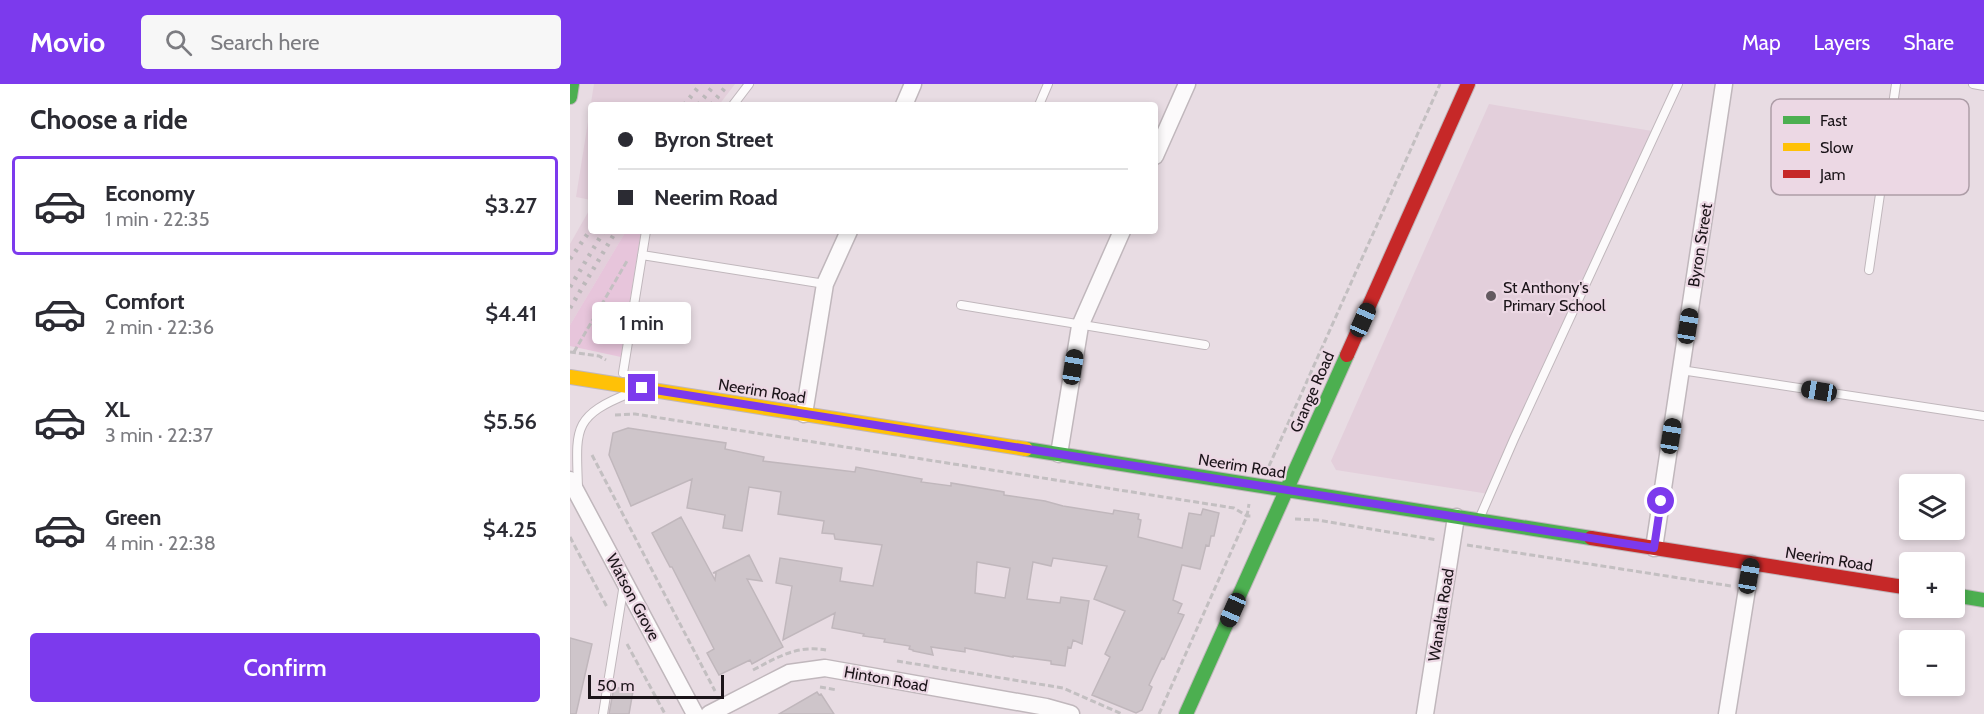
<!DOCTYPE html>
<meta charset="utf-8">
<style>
:root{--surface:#fff;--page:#f7f7f7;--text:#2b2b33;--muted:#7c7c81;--line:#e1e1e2;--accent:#7c3aed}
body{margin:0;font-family:Cabin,sans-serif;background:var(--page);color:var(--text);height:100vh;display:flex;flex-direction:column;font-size:22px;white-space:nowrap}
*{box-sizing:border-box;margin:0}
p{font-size:20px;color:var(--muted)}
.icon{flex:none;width:33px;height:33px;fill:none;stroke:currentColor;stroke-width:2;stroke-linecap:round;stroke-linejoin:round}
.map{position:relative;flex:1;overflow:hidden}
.side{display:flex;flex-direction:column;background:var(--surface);width:570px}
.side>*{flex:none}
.banner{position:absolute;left:18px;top:18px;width:570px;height:132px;border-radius:6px;box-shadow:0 3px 9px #0003;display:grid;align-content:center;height:132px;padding:0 30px;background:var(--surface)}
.controls{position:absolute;left:1329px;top:390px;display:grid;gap:12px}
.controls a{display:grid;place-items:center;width:66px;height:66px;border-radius:6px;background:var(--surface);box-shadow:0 3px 9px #0003;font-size:30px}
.scale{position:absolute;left:18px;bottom:15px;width:136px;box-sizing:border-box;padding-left:6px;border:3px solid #1b1419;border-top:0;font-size:16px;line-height:21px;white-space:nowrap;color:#1b1419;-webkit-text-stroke:4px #ecd8e4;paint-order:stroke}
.end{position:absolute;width:27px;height:27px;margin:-14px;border:8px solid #7c3aed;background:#fff;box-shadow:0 0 0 3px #fff}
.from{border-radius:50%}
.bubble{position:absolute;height:42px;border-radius:6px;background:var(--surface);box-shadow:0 3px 9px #0003;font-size:20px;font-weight:600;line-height:42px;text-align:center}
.car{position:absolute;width:18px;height:36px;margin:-18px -9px;border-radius:8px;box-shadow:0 0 4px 2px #0007;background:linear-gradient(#222 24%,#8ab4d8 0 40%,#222 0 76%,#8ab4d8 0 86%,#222 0)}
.banner b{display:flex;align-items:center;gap:21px;height:57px;font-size:22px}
.banner b+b{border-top:2px solid var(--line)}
.banner i{width:15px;height:15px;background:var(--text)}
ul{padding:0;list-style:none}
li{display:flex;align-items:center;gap:18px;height:99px;margin:0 12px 9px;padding:0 18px;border:3px solid transparent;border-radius:6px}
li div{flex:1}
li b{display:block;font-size:22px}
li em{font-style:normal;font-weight:600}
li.selected{border-color:var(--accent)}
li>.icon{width:54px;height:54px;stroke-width:1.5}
h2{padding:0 30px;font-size:27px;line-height:72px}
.button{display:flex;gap:12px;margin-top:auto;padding:12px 30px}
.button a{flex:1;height:69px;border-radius:6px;background:var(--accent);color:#fff;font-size:24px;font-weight:600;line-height:69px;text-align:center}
header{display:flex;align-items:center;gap:36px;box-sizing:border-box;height:84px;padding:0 30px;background:var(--accent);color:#fff}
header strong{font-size:28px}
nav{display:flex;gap:33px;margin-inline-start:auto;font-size:21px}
.search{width:420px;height:54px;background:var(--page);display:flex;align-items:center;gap:15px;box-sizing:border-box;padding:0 21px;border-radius:6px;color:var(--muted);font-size:22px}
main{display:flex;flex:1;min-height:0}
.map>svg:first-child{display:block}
.built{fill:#e3cfdb}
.green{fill:#e7c5db}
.building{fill:#cec5ca;stroke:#c0b7bc;stroke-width:1.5;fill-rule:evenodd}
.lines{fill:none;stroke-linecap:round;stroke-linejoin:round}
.lane-casing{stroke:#c0b7bc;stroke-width:10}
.street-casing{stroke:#c0b7bc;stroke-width:19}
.fast-casing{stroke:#c0b7bc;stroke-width:16}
.slow-casing{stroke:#c0b7bc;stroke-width:16}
.jam-casing{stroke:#c0b7bc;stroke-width:16}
.path{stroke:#c3bfc1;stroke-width:3;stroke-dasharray:6 3;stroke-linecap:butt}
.lane{stroke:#fcfafb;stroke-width:8}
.street{stroke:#fcfafb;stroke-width:16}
.fast{stroke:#4caf50;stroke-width:14}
.slow{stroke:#ffc107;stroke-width:14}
.jam{stroke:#c62828;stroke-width:14}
.rail{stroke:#bcb8ba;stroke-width:4.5;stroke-dasharray:3 6;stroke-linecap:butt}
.route{stroke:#7c3aed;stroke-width:8}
.poi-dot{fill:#635a60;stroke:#ecd8e4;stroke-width:2}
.labels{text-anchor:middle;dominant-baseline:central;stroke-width:4.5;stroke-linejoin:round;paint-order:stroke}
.street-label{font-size:16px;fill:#1b1419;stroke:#ecd8e4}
.poi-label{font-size:16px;fill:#1b1419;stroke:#ecd8e4;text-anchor:start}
.key{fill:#ecd8e4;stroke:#ad9da7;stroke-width:1.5}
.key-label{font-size:16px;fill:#1b1419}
</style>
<header>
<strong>Movio</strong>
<div class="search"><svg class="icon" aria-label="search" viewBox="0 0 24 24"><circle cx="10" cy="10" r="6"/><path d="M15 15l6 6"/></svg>Search here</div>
<nav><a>Map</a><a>Layers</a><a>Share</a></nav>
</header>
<main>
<section class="side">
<h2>Choose a ride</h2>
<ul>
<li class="selected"><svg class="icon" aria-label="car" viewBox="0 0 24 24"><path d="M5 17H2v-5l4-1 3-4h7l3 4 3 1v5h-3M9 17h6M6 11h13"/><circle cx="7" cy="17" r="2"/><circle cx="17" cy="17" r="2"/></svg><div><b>Economy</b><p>1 min · 22:35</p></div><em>$3.27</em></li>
<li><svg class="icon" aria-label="car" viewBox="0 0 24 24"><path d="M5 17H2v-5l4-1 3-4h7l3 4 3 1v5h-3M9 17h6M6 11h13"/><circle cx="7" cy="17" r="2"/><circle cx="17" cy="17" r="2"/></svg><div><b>Comfort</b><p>2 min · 22:36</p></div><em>$4.41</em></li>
<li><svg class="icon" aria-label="car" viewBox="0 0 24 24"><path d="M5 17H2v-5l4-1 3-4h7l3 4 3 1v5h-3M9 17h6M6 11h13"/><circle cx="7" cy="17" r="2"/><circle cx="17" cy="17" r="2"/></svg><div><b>XL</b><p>3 min · 22:37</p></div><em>$5.56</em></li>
<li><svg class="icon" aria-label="car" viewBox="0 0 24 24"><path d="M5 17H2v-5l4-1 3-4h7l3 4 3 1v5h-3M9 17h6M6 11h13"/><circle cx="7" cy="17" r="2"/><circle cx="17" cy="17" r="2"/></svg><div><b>Green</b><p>4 min · 22:38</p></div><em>$4.25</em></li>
</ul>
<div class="button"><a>Confirm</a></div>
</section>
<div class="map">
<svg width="1414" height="630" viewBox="0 0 1414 630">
<rect width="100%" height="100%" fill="#e8dce3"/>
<path class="built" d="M24,0H165L149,21H21V116L6,113Z
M919,20L1082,47L919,410L766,386L761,377Z
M21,123V147H56L0,241V160Z"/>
<path class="green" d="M56,147H71L51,273L0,262V241Z"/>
<path class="building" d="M58,344L156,359L155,365L194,373L193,377L285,388L286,383L352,395L351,398L381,402V399L434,408V411L475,417L493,422L543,430L544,426L569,430L568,435L571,436L568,453L612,464L619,429L631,431L633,425L649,429L644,452H641L639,462L636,461L630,485L612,481L603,516L612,520L608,529L614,531L594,575L592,574L579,601L582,603L572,626L566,629L522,611L540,573L535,570L555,527L524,515L537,482L483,474L481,482L463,478L457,515L490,519L491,513L519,517L512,560L503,556L501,564L498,563L495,582L481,580V577L443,572V573L395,564V568L361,563L363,571L343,567V566L339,565L340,562L314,558L315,555L293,552L294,550L262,544L265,529L213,556L222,502L206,499L210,474L272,484L270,497L303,502L312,461L265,455L264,450L252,449L254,437L208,430L211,408L179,403L172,447L153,444L155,431L117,424L122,395L61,422L39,371L43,349ZM407,478L440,484L435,514L405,509Z
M111,433L145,496L146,489H143L179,471L192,497L177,495L213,563L182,580L180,576L149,591L137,569L144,565L102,483H100L82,449Z
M0,554L22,560L6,630H0Z
M44,603L63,607L59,630H39Z
M247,608L249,611L251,610L264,630H209Z"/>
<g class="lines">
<g class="lane-casing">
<path id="lane" d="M1403,0L1414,2
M163,21L179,0
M469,21L478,0
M72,171L255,200
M1299,186L1326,0
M391,221L635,261
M1111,286L1414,332
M53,289L76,147
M8,403C6,345 2,332 60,309
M910,433L944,355L1108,0
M33,630L54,500"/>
</g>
<g class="street-casing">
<path id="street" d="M334,21L343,0
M585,72L617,0
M234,330L255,200L279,147
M489,370L510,242L552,147
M0,396L125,630
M1084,464L1154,0
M139,630L219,589L255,584L476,623L501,630
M855,630L886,433
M1157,630L1181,480"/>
</g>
<g class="fast-casing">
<path id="fast" d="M0,13L2,0
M456,365L1021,454
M1384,511L1414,516
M616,630L777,271"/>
</g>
<g class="slow-casing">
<path id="slow" d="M0,293L456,365"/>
</g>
<g class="jam-casing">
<path id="jam" d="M777,271L898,0
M1021,454L1340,504"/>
</g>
<path class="path" d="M0,268L29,272L36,276
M4,268L57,177
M45,331L65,330L664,424L677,432H683
M22,371L145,607
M699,382L870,0
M725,435L747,436L867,456
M0,453L37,523
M897,461L1161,502
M57,560L95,630
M327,577L493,604L552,630
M183,586C208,573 227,561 256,566
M250,603L267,606
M589,630L677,432L679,420"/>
<use href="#lane" class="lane"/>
<use href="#street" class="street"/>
<use href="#fast" class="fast"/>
<use href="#slow" class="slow"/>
<use href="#jam" class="jam"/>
<path class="rail" d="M114,21L131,0
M128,21L145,0
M141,21L158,0
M0,175L21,145
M0,203L34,147
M0,224L46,147"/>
</g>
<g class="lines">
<path class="route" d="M72,304L1084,464L1091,417"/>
</g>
<circle class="poi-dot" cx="921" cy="212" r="6"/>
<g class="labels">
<g class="street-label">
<text transform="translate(1130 161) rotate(-81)">Byron Street</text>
<text transform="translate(192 307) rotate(9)">Neerim Road</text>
<text transform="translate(742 308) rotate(-66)">Grange Road</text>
<text transform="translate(672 382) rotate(9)">Neerim Road</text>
<text transform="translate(1259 475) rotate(9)">Neerim Road</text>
<text transform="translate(63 513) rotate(62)">Watson Grove</text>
<text transform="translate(871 531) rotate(-81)">Wanalta Road</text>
<text transform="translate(316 595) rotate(10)">Hinton Road</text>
</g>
<g class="poi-label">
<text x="933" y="203">St Anthony's<tspan x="933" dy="18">Primary School</tspan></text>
</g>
</g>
<rect x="1201" y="15" width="198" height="96" rx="9" class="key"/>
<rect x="1213" y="32" width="27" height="8" fill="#4caf50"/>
<rect x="1213" y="59" width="27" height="8" fill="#ffc107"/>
<rect x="1213" y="86" width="27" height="8" fill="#c62828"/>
<g class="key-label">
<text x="1250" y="42">Fast</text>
<text x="1250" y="69">Slow</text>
<text x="1250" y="96">Jam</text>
</g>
</svg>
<div class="controls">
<a><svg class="icon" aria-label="layers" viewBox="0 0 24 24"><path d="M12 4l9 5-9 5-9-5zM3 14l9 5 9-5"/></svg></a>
<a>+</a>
<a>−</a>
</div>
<div class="scale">50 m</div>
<i class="end from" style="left:1091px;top:417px"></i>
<i class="end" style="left:72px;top:304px"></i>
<div class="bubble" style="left:22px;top:218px;width:99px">1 min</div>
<i class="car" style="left:793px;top:236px;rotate:24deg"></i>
<i class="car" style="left:1118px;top:242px;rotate:9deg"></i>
<i class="car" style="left:503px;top:283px;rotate:9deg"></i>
<i class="car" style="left:1249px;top:307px;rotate:279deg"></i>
<i class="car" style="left:1101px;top:352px;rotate:9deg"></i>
<i class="car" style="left:1179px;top:492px;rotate:10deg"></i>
<i class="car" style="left:663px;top:526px;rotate:204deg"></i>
<div class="banner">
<b><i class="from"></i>Byron Street</b>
<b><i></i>Neerim Road</b>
</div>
</div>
</main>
